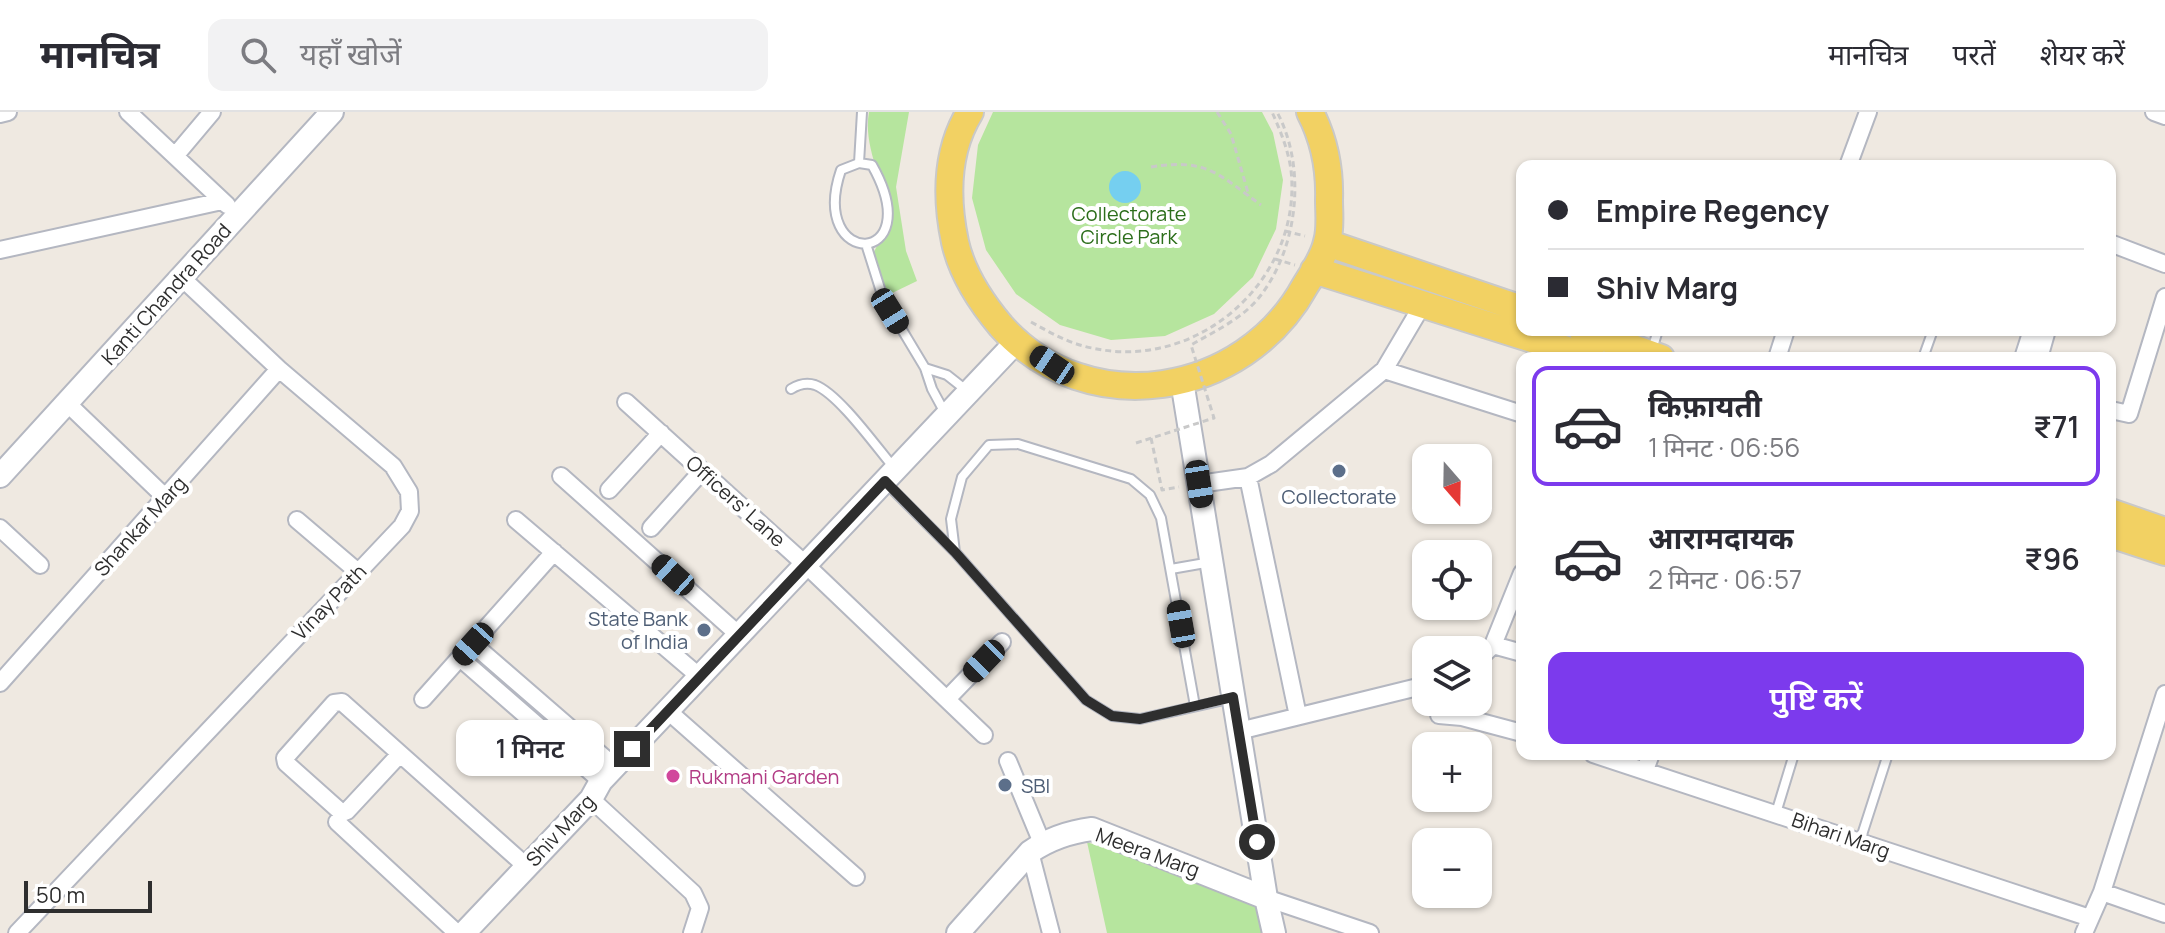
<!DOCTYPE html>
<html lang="hi">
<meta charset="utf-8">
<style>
:root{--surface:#fff;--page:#f2f2f3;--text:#2b2b33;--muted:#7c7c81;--line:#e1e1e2;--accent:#7c3aed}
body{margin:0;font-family:Manrope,"Noto Sans Devanagari",sans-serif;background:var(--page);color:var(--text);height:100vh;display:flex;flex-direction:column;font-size:30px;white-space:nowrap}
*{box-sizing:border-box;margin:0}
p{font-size:26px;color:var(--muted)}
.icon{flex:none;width:44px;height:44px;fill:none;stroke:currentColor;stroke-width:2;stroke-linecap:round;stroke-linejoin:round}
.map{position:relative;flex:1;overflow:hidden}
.side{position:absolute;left:1516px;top:240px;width:600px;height:408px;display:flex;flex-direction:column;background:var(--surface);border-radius:16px;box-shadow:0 2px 6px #0004}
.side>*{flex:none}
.hud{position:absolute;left:1516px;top:48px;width:600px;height:176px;border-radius:16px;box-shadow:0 2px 6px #0004;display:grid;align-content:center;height:176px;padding:0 32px;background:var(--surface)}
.needle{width:52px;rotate:160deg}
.controls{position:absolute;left:1412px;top:332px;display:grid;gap:16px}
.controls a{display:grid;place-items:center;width:80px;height:80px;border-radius:16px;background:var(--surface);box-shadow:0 2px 6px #0004;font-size:40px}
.scale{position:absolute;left:24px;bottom:20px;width:128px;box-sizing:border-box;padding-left:8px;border:4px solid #2e2e2e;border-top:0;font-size:22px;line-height:28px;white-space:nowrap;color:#2e2e2e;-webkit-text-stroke:6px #fff;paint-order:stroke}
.end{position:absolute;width:36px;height:36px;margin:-18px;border:10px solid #2e2e2e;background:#fff;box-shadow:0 0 0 4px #fff}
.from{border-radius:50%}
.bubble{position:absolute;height:56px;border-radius:16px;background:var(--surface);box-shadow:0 2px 6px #0004;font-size:26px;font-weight:600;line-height:56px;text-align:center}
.car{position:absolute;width:24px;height:48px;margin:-24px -12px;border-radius:10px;box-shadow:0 0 6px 2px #0007;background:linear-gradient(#222 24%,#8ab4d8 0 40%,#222 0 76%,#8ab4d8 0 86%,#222 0)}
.hud b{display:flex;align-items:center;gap:28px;height:76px;font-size:30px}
.hud b+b{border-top:2px solid var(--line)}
.hud i{width:20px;height:20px;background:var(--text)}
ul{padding:14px 0 0;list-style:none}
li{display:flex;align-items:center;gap:24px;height:120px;margin:0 16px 12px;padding:0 16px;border:4px solid transparent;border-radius:16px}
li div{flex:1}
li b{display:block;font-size:30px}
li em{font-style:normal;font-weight:600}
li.on{border-color:var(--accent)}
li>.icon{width:72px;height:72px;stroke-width:1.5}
.primary-button{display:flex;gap:16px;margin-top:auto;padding:16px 32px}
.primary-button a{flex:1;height:92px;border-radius:16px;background:var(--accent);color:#fff;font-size:32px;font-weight:600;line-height:92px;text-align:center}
header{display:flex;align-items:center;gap:48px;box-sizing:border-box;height:112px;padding:0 40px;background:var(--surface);border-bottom:2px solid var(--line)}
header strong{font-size:38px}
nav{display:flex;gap:44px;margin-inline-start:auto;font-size:28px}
.search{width:560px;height:72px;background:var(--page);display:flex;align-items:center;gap:20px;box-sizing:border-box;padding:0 28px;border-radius:16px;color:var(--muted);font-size:30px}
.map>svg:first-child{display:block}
.green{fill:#b6e59e}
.water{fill:#75cff0}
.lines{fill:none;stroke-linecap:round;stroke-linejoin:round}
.lane-casing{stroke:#b4b7c1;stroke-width:12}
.street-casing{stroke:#b4b7c1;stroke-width:20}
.secondary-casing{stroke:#b4b7c1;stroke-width:26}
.primary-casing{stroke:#c9c9c9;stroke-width:30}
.path{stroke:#c9c9c9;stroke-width:3;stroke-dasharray:6 4;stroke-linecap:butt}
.lane{stroke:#fff;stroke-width:8}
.street{stroke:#fff;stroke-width:16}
.secondary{stroke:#fff;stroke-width:22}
.primary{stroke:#f2d163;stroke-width:26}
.path-bridge{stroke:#c9c9c9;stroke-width:3;stroke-dasharray:6 4;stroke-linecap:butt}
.route{stroke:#2e2e2e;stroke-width:10}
.service-dot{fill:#5c6f8a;stroke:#fff;stroke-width:3}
.hotel-dot{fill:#d1479c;stroke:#fff;stroke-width:3}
.labels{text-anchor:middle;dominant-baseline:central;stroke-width:8;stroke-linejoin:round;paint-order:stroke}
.park-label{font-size:20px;fill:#2c6e1b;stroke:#fff}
.street-label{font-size:20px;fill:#2e2e2e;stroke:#fff}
.service-label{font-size:20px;fill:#4e5e75;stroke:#fff}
.hotel-label{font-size:20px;fill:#b23c85;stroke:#fff;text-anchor:start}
</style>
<header>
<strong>मानचित्र</strong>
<div class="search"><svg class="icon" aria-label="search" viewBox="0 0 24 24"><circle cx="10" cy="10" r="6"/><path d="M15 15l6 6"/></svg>यहाँ खोजें</div>
<nav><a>मानचित्र</a><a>परतें</a><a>शेयर करें</a></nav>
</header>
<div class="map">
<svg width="2165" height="821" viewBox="0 0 2165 821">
<rect width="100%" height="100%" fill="#efe9e1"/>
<path class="green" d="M869,0H909L896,75L906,139L917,169L886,184L870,148C875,137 884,123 885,113C889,73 862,39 869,0Z
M993,0H1262L1273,21L1283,68L1276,117L1253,165L1214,202L1165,224L1111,228L1060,213L1016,182L986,138L972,86L978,33Z
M1087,730L1260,792L1266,821H1107Z"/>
<path class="water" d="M1109 75a16 16 0 1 1 32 0a16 16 0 1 1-32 0Z"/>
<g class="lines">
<g class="lane-casing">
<path id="lane" d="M859,51L872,53C930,156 807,158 841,58Z
M859,51L862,0
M866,132L883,186L925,256L932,277L945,301
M1652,238L1658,218
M1923,246L1933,218
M925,256L947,263L966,278
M791,277C799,272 806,270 815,273C839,282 877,336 895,357
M885,370L955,440
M1171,457L1211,450
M1195,594L1161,406L1150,383L1131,367L1018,332L989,333L962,365L951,407L955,440L1086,588L1112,604L1140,607L1233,586
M1776,701L1794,642
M1860,729L1888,642"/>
</g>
<g class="street-casing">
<path id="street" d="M128,0L227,93
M2154,0L2165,4
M0,2L8,0
M175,44L212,0
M1848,54L1868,0
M2110,131L2165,152
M0,138L222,89
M1777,246L1786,218
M2023,246L2032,218
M2039,246L2047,218
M1384,258L1522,302
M626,290L806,453L984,623
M67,291L165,385
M2110,300L2111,298L2129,302L2165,185
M561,364L739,523
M1248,365L1298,604
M1199,372L1248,365L1271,352L1384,258L1423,192
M609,378L661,321
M297,408L358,460
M516,408L700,565
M0,416L40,453
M651,416L702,359
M473,532L615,655
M1493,533L1522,541
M460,546L601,669
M1478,548L1493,533L1522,461
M0,571L279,257
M423,587L554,440
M947,587L1002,530
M668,599L856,765
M1439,603L1462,605L1522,621
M1239,619L1426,573
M400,642L347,699L342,701L286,651L285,646L334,591L342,590L526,754
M1593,642L2090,806
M1008,649L1042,731
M1645,658L1651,642
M591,687L693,781L700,796L692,821
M337,710L457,821
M1030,740L1051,821
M2102,780L2165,802
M1266,786L1370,821
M17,821L402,414L410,399L409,380L393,354L279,257L182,166
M2084,821L2102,780L2165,582"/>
</g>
<g class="secondary-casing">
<path id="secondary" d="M1182,269L1266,786L1274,821
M0,364L332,0
M464,821L591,687L601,669L1016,230
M958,821L1030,740C1050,726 1069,720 1092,717L1266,786"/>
</g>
<g class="primary-casing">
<path id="primary" d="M970,0C946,39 946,87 955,130C962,162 980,189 1001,214C1088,311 1244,285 1305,174C1313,161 1324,145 1327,130C1331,117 1329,101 1329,88C1330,58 1324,27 1310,0
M1327,131L1522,197
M1314,158L1592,246
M1582,218L1661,246
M2110,400L2165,419
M2110,422L2165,440"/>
</g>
<path class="path" d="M1217,0L1231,22L1249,84
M1151,55C1207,46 1218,62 1261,93
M1285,119L1305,124
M1275,147L1295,153
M1031,210C1051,221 1070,232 1092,236C1199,260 1303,166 1291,58C1288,37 1280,18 1272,0
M1151,326L1162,378L1179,375"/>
<use href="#lane" class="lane"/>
<use href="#street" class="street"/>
<use href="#secondary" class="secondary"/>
<use href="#primary" class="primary"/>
<path class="path-bridge" d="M1136,331L1214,306L1191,233C1215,219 1244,206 1261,183C1299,133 1306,54 1277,0"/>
</g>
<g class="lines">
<path class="route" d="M632,637L885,369L955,440L1086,588L1112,604L1140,607L1233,585L1257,730"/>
</g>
<g class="service-dot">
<circle cx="1339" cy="359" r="8"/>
<circle cx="704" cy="518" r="8"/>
<circle cx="1005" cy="673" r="8"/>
</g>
<circle class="hotel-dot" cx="673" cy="664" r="8"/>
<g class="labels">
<g class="park-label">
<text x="1129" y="101">Collectorate<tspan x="1129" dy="23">Circle Park</tspan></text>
</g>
<g class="street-label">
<text transform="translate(166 182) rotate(-48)">Kanti Chandra Road</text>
<text transform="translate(736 389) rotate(42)">Officers' Lane</text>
<text transform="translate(140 414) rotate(-48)">Shankar Marg</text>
<text transform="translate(329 490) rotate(-46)">Vinay Path</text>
<text transform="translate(560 718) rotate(-47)">Shiv Marg</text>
<text transform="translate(1841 723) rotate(19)">Bihari Marg</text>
<text transform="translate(1148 740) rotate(20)">Meera Marg</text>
</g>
<g class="service-label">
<text x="1339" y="384">Collectorate</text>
<text x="688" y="506" text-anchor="end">State Bank<tspan x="688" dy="23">of India</tspan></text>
<text x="1021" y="673" text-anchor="start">SBI</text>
</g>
<g class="hotel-label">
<text x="689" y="664">Rukmani Garden</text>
</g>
</g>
</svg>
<div class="controls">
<a><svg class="needle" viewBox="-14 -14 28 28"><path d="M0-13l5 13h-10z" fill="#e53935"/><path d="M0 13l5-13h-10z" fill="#7c7c81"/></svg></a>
<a><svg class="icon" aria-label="locate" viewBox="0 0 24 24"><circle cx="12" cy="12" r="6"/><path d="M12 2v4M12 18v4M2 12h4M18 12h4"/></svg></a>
<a><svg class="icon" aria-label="layers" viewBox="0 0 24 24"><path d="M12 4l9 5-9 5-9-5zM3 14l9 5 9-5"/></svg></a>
<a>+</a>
<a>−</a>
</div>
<div class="scale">50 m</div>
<i class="end from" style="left:1257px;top:730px"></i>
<i class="end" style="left:632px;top:637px"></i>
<div class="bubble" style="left:456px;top:608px;width:148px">1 मिनट</div>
<i class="car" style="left:890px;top:199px;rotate:148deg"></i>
<i class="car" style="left:1052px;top:253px;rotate:304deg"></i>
<i class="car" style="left:1199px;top:372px;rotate:171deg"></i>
<i class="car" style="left:673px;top:463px;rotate:312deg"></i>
<i class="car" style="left:1181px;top:512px;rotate:350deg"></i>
<i class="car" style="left:473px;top:532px;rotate:222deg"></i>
<i class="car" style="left:984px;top:549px;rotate:224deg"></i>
<div class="hud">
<b><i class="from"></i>Empire Regency</b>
<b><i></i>Shiv Marg</b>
</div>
<section class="side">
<ul>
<li class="on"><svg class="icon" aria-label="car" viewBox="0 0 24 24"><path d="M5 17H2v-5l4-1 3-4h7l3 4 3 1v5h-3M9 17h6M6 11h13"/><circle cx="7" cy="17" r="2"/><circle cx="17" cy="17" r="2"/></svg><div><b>किफ़ायती</b><p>1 मिनट · 06:56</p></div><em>₹71</em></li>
<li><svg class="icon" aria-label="car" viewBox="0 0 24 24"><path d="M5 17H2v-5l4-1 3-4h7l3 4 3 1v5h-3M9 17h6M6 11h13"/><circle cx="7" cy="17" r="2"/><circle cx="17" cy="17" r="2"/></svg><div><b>आरामदायक</b><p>2 मिनट · 06:57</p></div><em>₹96</em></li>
</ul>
<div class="primary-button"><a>पुष्टि करें</a></div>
</section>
</div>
